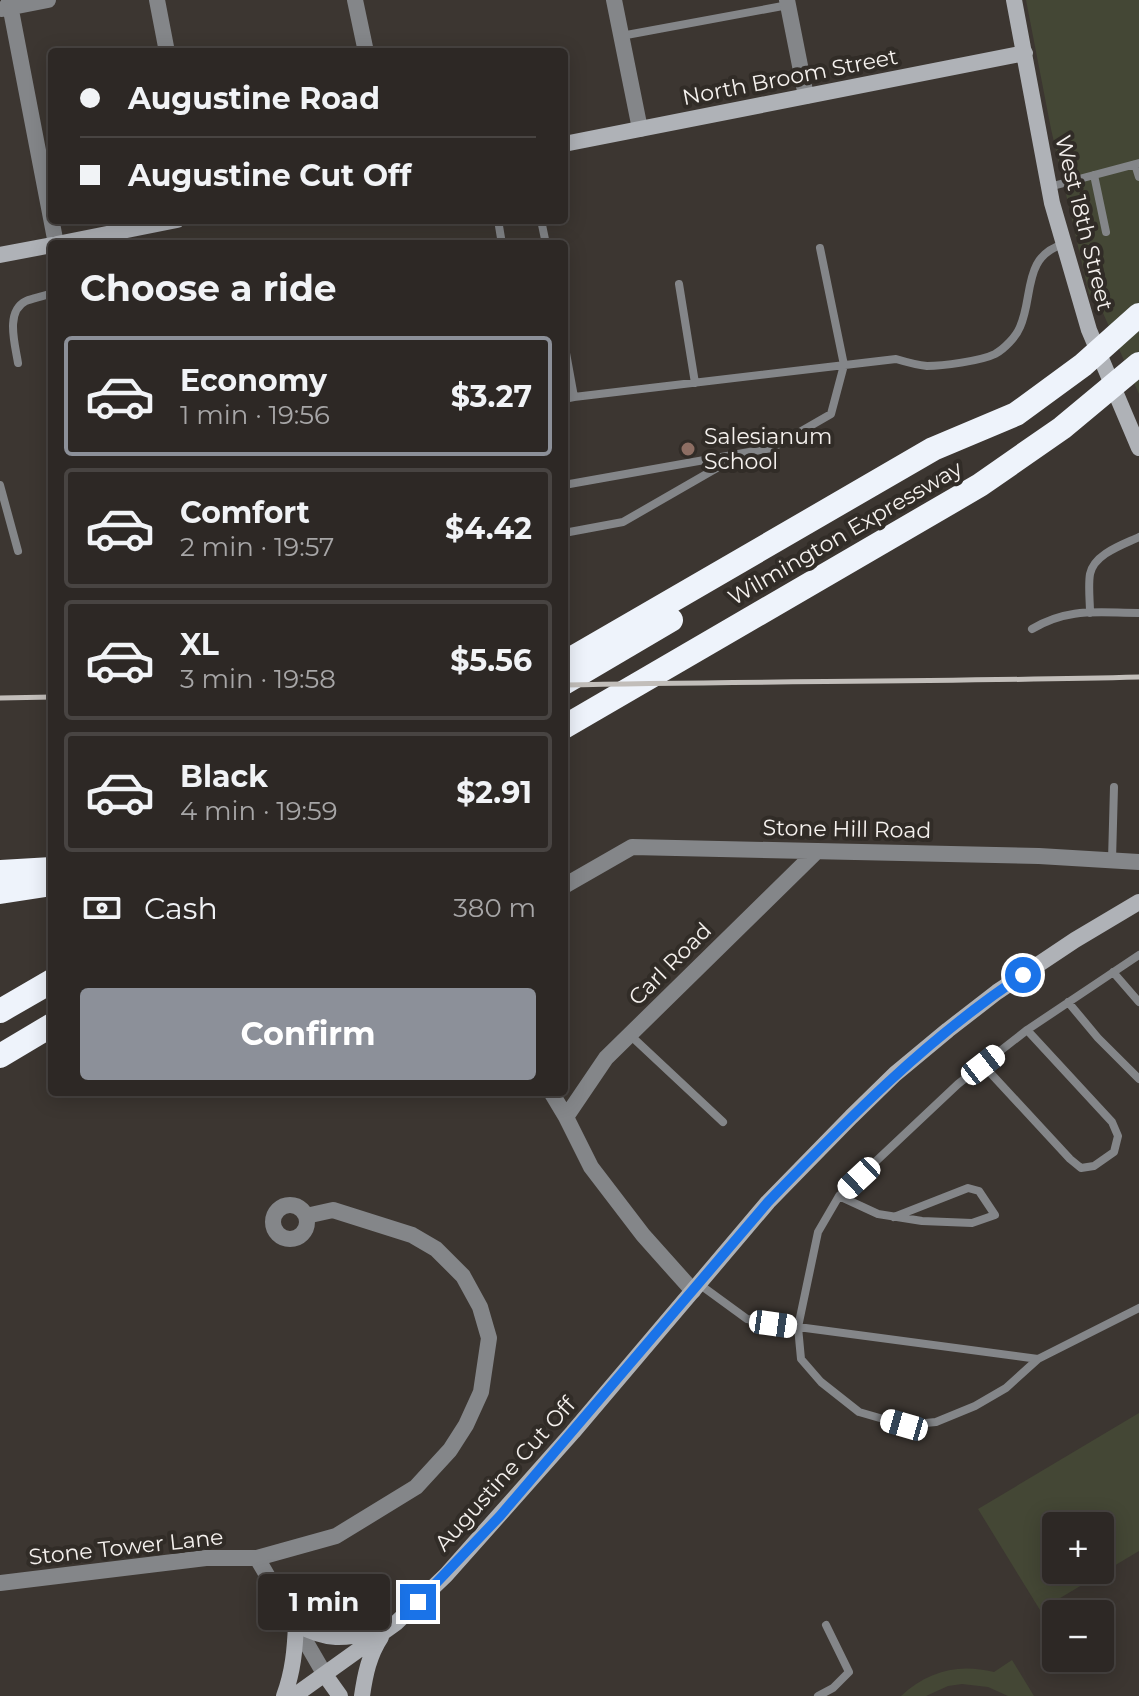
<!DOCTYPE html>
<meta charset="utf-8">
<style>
:root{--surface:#2d2825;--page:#35302d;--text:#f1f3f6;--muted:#a7a6a7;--line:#484442;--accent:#8c9099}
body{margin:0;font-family:Montserrat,sans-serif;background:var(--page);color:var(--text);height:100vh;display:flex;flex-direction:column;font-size:30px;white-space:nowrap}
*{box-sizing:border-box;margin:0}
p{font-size:26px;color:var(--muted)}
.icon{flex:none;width:44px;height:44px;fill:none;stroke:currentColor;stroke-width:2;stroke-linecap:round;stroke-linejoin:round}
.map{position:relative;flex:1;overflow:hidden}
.panel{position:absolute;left:48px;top:240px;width:520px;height:856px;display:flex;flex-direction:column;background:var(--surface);border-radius:8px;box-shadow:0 4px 20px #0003,0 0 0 2px var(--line)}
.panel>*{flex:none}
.top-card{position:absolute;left:48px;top:48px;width:520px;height:176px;border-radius:8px;box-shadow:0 4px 20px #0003,0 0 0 2px var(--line);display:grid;align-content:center;height:176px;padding:0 32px;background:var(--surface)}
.buttons{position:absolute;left:1042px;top:1512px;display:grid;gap:16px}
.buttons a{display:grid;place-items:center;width:72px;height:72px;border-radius:8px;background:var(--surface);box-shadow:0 4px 20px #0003,0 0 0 2px var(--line);font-size:40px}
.end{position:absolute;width:36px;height:36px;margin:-18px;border:10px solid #1a73e8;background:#fff;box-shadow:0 0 0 4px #fff}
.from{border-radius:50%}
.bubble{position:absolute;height:56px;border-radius:8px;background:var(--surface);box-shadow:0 4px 20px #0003,0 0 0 2px var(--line);font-size:26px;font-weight:700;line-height:56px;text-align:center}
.car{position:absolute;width:24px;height:48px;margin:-24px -12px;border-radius:10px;box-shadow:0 0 6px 2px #0007;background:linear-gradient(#fff 24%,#345 0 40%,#fff 0 76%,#345 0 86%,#fff 0)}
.top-card b{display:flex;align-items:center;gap:28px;height:76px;font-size:30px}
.top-card b+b{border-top:2px solid var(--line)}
.top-card i{width:20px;height:20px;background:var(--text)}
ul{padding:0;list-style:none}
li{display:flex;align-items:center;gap:24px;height:120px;margin:0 16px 12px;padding:0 16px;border:4px solid var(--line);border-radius:8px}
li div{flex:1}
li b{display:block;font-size:30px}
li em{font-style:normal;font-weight:700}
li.on{border-color:var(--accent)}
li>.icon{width:72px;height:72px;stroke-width:1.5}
h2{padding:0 32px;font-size:36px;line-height:96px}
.pay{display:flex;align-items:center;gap:20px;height:88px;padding:0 32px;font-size:30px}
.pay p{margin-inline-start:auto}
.button{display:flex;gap:16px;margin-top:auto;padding:16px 32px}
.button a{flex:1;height:92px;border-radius:8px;background:var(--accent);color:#fff;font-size:32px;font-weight:700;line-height:92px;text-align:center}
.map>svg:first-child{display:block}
.green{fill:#444735;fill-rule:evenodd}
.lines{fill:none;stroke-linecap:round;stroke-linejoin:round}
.lane{stroke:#848689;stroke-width:8}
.street{stroke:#848689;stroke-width:16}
.secondary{stroke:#afb2b7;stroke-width:16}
.highway{stroke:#eef3fb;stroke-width:24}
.rail{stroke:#c2beba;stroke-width:5}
.route{stroke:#1a73e8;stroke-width:10}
.education-dot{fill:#8d6e63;stroke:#312c27;stroke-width:3}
.labels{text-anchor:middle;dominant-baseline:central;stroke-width:8;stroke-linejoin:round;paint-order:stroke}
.street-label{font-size:22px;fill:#f5f1ee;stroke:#312c27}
.poi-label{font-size:22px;fill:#f5f1ee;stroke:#312c27;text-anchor:start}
</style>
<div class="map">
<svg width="1139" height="1696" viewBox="0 0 1139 1696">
<rect width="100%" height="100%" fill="#3c3631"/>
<path class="green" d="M1026,0H1139V394L1099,304L1089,294L1051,129Z
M1139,1413V1551L1040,1610L978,1509ZM1100,1526V1570H1056V1526Z
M1012,1660L1034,1696H1008L988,1687L962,1684L948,1686L926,1696H901C928,1671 958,1663 994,1672Z"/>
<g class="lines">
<path class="lane" d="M621,36L788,5
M1135,164L1139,177
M1094,175L1106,232
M1049,187L1139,163
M498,220L502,244
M541,220L546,244
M679,284L695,383
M564,342L574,397L564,399
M18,363C15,344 5,311 26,301C35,298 44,296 52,293
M574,397L896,359C906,362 917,365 927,366C942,366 981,361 995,354C1004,349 1016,337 1020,327C1034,296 1022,256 1064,244
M0,485L18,551
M564,485L772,448L831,414L844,365L820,248
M564,533L623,522L736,457
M1090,613C1090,601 1088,586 1090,574C1094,554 1122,545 1139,537
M1032,629C1069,607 1098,613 1139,613
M1112,860L1114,787
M1113,972L1139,1002
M1068,1002L1098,1038L1139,1079
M630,1035L723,1122
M983,1065L1070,1159L1081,1168L1094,1166L1114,1152L1118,1136L1112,1122L1027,1030
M839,1196L878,1214L922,1221L972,1223L995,1215L979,1191L968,1188L894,1217
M699,1284L747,1319L798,1327L818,1232L839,1196L958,1084L1027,1030L1139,955
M798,1327L1038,1359L1006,1388L975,1406L936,1422L904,1425L859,1412L821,1382L801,1359Z
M1038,1359L1139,1308
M818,1696L833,1688L849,1672L826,1625"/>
<path class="street" d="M9,0L56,244
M157,0L167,52
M355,0L366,52
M614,0L640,129
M787,0L806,96
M2,9L48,0
M564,886L632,847L1039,856L1139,862
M551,1092L566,1117L591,1167L643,1235L693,1291
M566,1117L606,1058L817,851
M273 1222a17 17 0 1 1 34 0a17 17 0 1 1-34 0Z
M257,1558L325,1675
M0,1583L206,1558H257L336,1536L416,1487L450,1450L466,1425L481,1392L489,1338L480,1307L463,1276L436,1249L412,1235L333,1210L306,1216"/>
<path class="secondary" d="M1014,0L1052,203L1089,330L1139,448
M564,144L1025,53
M57,244L177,220
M0,255L52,245
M325,1675L340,1696
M284,1696C293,1672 295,1649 296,1624C331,1643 345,1638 382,1630
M294,1696L396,1623L446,1575L573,1432L768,1202L851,1117L895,1074L948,1030L997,992L1075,940L1139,902
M362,1696C365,1675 369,1655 381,1637"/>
<path class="highway" d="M564,663L933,449L1016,414L1083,365L1139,315
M564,683L671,620
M564,727L980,485L1062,428L1139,364
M0,872L52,869
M0,892L52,884
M0,1011L52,981
M0,1056L52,1025"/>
<path class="rail" d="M564,685C756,681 947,682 1139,677
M0,698L52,697"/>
</g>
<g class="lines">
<path class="route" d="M418,1602L500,1516L768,1202C847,1120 927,1038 1023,975"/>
</g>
<circle class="education-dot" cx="688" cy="449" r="8"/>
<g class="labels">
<g class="street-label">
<text transform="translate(790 77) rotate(-11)">North Broom Street</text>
<text transform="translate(1084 223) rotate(76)">West 18th Street</text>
<text transform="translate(845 533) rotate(-30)">Wilmington Expressway</text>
<text transform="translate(847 829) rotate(1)">Stone Hill Road</text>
<text transform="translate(670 964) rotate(-45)">Carl Road</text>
<text transform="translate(505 1474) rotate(-48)">Augustine Cut Off</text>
<text transform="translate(126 1547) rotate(-6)">Stone Tower Lane</text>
</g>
<g class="poi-label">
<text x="704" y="436">Salesianum<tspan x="704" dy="25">School</tspan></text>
</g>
</g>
</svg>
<div class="buttons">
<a>+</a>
<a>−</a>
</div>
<i class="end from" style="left:1023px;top:975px"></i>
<i class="end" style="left:418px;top:1602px"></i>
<div class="bubble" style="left:258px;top:1574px;width:132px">1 min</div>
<i class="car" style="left:983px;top:1065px;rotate:52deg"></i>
<i class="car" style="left:859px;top:1178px;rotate:227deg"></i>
<i class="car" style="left:773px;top:1324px;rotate:98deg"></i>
<i class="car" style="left:904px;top:1425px;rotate:286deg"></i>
<div class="top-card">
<b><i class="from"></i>Augustine Road</b>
<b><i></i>Augustine Cut Off</b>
</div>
<section class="panel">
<h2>Choose a ride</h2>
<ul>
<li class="on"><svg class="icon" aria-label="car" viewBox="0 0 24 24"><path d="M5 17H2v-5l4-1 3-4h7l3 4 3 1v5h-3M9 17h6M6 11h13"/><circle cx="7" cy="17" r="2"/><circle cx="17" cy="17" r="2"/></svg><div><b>Economy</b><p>1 min · 19:56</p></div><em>$3.27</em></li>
<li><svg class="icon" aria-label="car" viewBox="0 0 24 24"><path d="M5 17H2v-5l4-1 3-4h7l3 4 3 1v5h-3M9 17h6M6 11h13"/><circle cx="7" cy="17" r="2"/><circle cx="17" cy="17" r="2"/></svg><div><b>Comfort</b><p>2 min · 19:57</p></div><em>$4.42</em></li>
<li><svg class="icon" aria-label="car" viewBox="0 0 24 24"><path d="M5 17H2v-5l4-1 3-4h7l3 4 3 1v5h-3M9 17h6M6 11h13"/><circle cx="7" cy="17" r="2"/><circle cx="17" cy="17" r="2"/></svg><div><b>XL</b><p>3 min · 19:58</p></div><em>$5.56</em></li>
<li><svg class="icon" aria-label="car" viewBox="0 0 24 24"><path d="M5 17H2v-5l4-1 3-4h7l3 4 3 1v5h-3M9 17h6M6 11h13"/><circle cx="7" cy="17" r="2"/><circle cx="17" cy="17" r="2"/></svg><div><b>Black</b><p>4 min · 19:59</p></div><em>$2.91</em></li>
</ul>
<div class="pay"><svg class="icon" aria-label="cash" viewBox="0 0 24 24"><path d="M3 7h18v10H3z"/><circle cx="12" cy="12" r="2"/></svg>Cash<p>380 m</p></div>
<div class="button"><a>Confirm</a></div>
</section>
</div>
